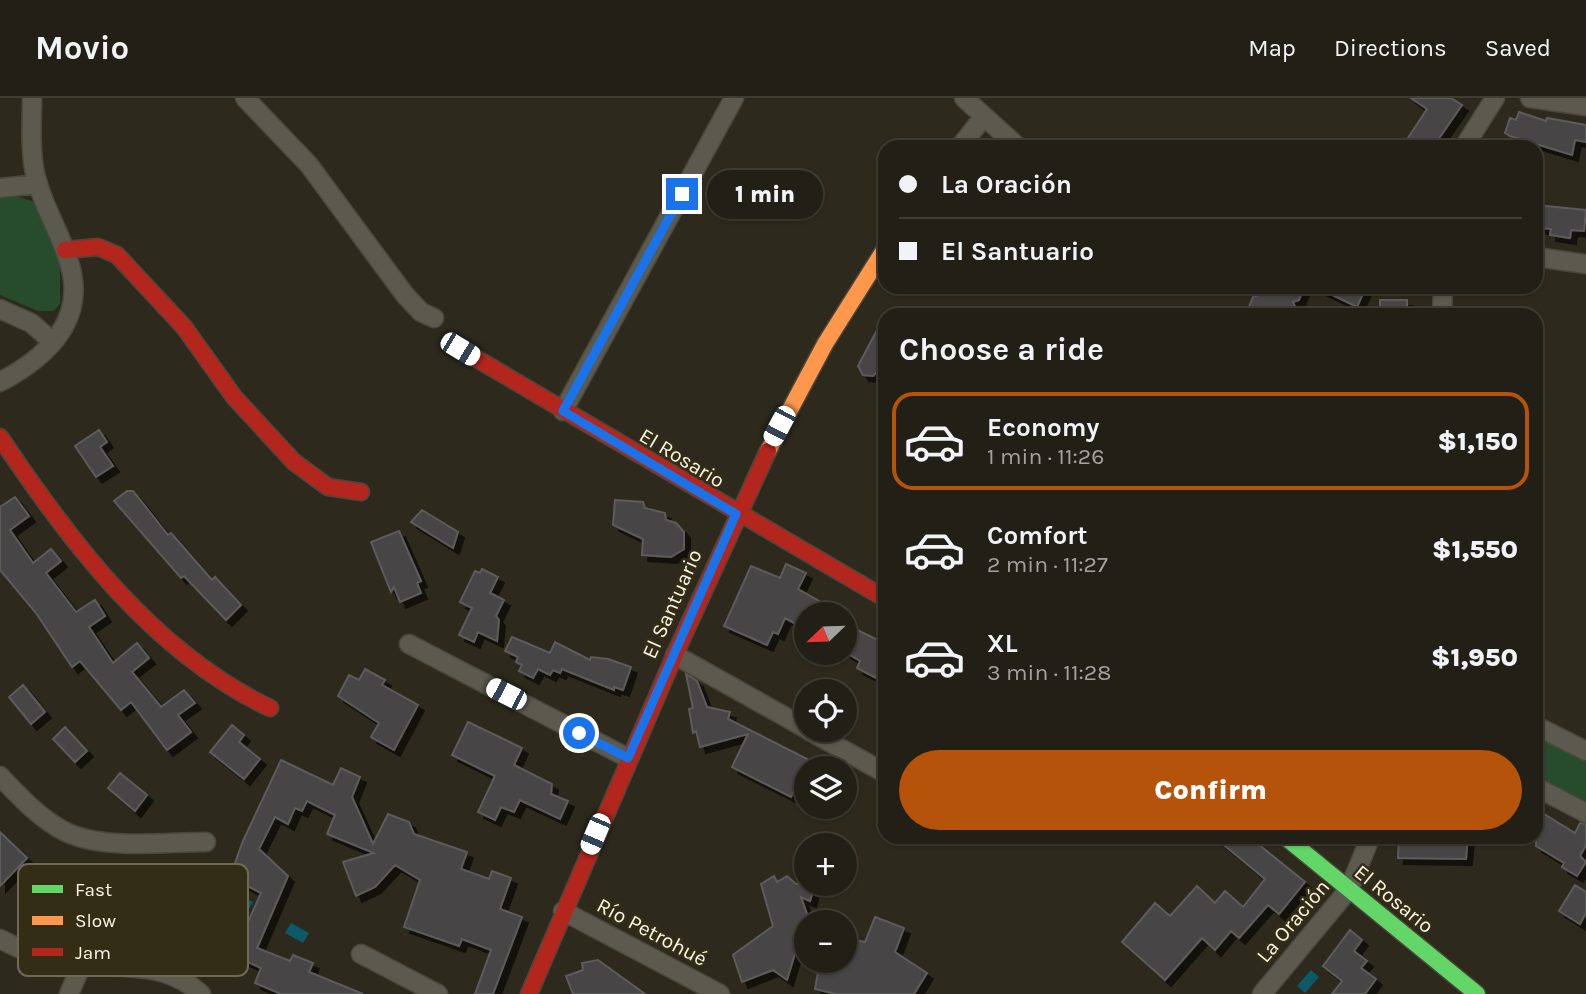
<!DOCTYPE html>
<meta charset="utf-8">
<style>
:root{--surface:#222016;--page:#2a281f;--text:#f1f3f6;--muted:#a2a3a1;--line:#3f3e35;--accent:#b45309}
body{margin:0;font-family:Karla,sans-serif;background:var(--page);color:var(--text);height:100vh;display:flex;flex-direction:column;font-size:26px;white-space:nowrap}
*{box-sizing:border-box;margin:0}
p{font-size:23px;color:var(--muted)}
.icon{flex:none;width:38px;height:38px;fill:none;stroke:currentColor;stroke-width:2;stroke-linecap:round;stroke-linejoin:round}
.map{position:relative;flex:1;overflow:hidden}
.sheet{position:absolute;left:878px;top:210px;width:665px;height:536px;display:flex;flex-direction:column;background:var(--surface);border-radius:21px;box-shadow:0 2px 5px #0004,0 0 0 2px var(--line)}
.sheet>*{flex:none}
.guide{position:absolute;left:878px;top:42px;width:665px;height:154px;border-radius:21px;box-shadow:0 2px 5px #0004,0 0 0 2px var(--line);display:grid;align-content:center;height:154px;padding:0 21px;background:var(--surface)}
.needle{width:46px;rotate:247deg}
.buttons{position:absolute;left:794px;top:504px;display:grid;gap:14px}
.buttons a{display:grid;place-items:center;width:63px;height:63px;border-radius:50%;background:var(--surface);box-shadow:0 2px 5px #0004,0 0 0 2px var(--line);font-size:35px}
.end{position:absolute;width:32px;height:32px;margin:-16px;border:9px solid #1a73e8;background:#fff;box-shadow:0 0 0 4px #fff}
.from{border-radius:50%}
.bubble{position:absolute;height:49px;border-radius:24px;background:var(--surface);box-shadow:0 2px 5px #0004,0 0 0 2px var(--line);font-size:23px;font-weight:800;line-height:49px;text-align:center}
.car{position:absolute;width:21px;height:42px;margin:-21px -10px;border-radius:9px;box-shadow:0 0 5px 2px #0007;background:linear-gradient(#fff 24%,#345 0 40%,#fff 0 76%,#345 0 86%,#fff 0)}
.guide b{display:flex;align-items:center;gap:24px;height:66px;font-size:26px}
.guide b+b{border-top:2px solid var(--line)}
.guide i{width:18px;height:18px;background:var(--text)}
ul{padding:0;list-style:none}
li{display:flex;align-items:center;gap:21px;height:98px;margin:0 14px 10px;padding:0 7px;border:4px solid transparent;border-radius:21px}
li div{flex:1}
li b{display:block;font-size:26px}
li em{font-style:normal;font-weight:800}
li.active{border-color:var(--accent)}
li>.icon{width:63px;height:63px;stroke-width:1.5}
h2{padding:0 21px;font-size:32px;line-height:84px}
.primary-button{display:flex;gap:14px;margin-top:auto;padding:14px 21px}
.primary-button a{flex:1;height:80px;border-radius:42px;background:var(--accent);color:#fff;font-size:28px;font-weight:800;line-height:80px;text-align:center}
header{display:flex;align-items:center;gap:42px;box-sizing:border-box;height:98px;padding:0 35px;background:var(--surface);border-bottom:2px solid var(--line)}
header strong{font-size:33px}
nav{display:flex;gap:38px;margin-inline-start:auto;font-size:24px}
.map>svg:first-child{display:block}
.green{fill:#274b2d}
.water{fill:#0d5965}
.building{fill:#474444;stroke:#5d5b5a;stroke-width:2;filter:url(#shadow)}
.lines{fill:none;stroke-linecap:round;stroke-linejoin:round}
.street-casing{stroke:#4a473c;stroke-width:21}
.fast-casing{stroke:#4a473c;stroke-width:19}
.slow-casing{stroke:#4a473c;stroke-width:19}
.jam-casing{stroke:#4a473c;stroke-width:19}
.street{stroke:#5c594f;stroke-width:18}
.fast{stroke:#63d668;stroke-width:16}
.slow{stroke:#ff974d;stroke-width:16}
.jam{stroke:#b3261e;stroke-width:16}
.route{stroke:#1a73e8;stroke-width:9}
.labels{text-anchor:middle;dominant-baseline:central;stroke-width:5;stroke-linejoin:round;paint-order:stroke}
.street-label{font-size:21px;fill:#f8f4e6;stroke:#342d16}
.key{fill:#342d16;stroke:#6f6954;stroke-width:2}
.key-label{font-size:19px;fill:#f8f4e6}
</style>
<header>
<strong>Movio</strong>
<nav><a>Map</a><a>Directions</a><a>Saved</a></nav>
</header>
<div class="map">
<svg width="1586" height="896" viewBox="0 0 1586 896">
<defs>
<filter id="shadow"><feDropShadow dx="6" dy="6" stdDeviation="0" flood-color="#0009"/></filter>
</defs>
<rect width="100%" height="100%" fill="#2d2a1d"/>
<path class="green" d="M9,96L38,105L60,158V206L53,213H38L0,197V98Z
M1536,635L1586,660V707L1537,681Z"/>
<path class="water" d="M234,794L253,804L247,814L229,804Z
M291,825L309,835L303,845L285,835Z
M1311,872L1319,879L1305,895L1297,888Z"/>
<path class="building" d="M1411,0H1451L1462,7L1433,49H1402L1427,11Z
M1519,14L1546,23L1547,20L1586,27V44L1575,42L1572,57L1510,38L1505,35L1510,20L1516,22Z
M1536,107L1586,112L1584,133L1571,132L1570,140L1550,137L1551,131L1536,129Z
M1281,189H1304L1299,202L1293,204L1295,209L1285,213L1287,217H1246L1253,199Z
M1316,189H1366L1357,209Z
M1380,202H1407V217H1380Z
M876,234L886,240V265L873,278L863,277L858,268Z
M99,332L107,344L100,349L113,368L96,379L75,348Z
M127,393H133L168,437L171,435L212,482L215,479L241,507L226,522L184,478L181,480L114,403Z
M15,399L29,418L10,432L33,465L51,451L61,463L46,475L76,514L95,502L105,518L89,529L113,565L137,545L149,560L132,574L161,609L184,592L195,605L178,617L191,634L167,652L131,604L121,612L80,563L72,569L36,515L0,472V409Z
M615,402L643,404L645,410L665,415L666,422L676,425L684,434V451L671,459L642,457L643,441L613,427Z
M422,412L458,434L453,450L411,424Z
M399,433L421,483L417,485L421,495L400,504L394,489L391,494L371,444Z
M786,466L806,475L798,491L842,516H807V532L785,520L778,536L773,534L767,547L724,528L751,468L780,480Z
M482,471L498,479L490,495L504,502L496,518L499,522L497,543L478,534L474,544L459,537L472,510L460,504L475,473L480,475Z
M845,526L886,546V585L857,570L860,563L845,554Z
M512,539L550,555L555,544L590,562L591,559L608,561L631,569L623,592L614,589V592L562,571L560,575L553,572L550,577L538,571L533,580L519,573L522,567L516,564L518,559L505,553Z
M365,571L385,582L382,587L418,607L394,652L371,639L379,625L338,598L349,577L359,582Z
M686,576L697,583L707,609L730,614L728,621L809,662L791,699L732,669L748,636L700,649L696,633L693,635L689,611L693,610Z
M23,587L45,614L31,626L9,599Z
M468,624L522,650L514,667L552,686L551,696L568,703L560,721L520,702L514,714L501,709L495,722L478,714L495,678L452,657Z
M232,627L244,637L239,644L260,661L244,681L210,654Z
M65,629L87,653L75,664L53,641Z
M281,662L333,687L341,670L360,679L352,699L373,746L388,716L409,724L414,736L467,754L461,771L489,781L492,773L511,780L500,811L522,819L493,896H475L491,852L462,841L459,848L404,829L420,782L395,767L375,789L356,798L343,764L374,755L327,736L335,717L307,703L302,713L295,710L288,726L275,719L259,751L288,778L257,850L290,863L293,857L313,865L309,874L363,896H281L255,885L261,870L178,833L150,812L168,787L197,809L194,813L243,835L261,795L230,779L243,743Z
M120,675L147,697L135,713L108,690Z
M1536,711L1575,735L1580,725L1586,726V747L1580,758L1586,764L1577,778L1562,769L1564,765L1536,748Z
M0,734L27,760L0,788Z
M1213,738H1248L1305,784L1279,816L1268,807L1239,840L1231,833L1215,852L1202,840L1165,882L1122,844L1155,805L1170,818L1197,788L1215,805L1225,793L1243,809L1265,781Z
M1399,738H1468L1466,761L1398,760Z
M774,778L777,784L787,778L796,786H815L810,803L801,799L807,816L787,882L773,872L742,884L733,857L773,828L761,786Z
M1575,787L1586,794V815L1580,826L1559,813Z
M875,819L904,830L895,854L927,875L914,896H836L815,891L820,863H845V840L865,844Z
M1350,832L1362,842L1354,853L1367,863L1361,870L1376,881L1365,896H1332L1342,883L1323,868Z
M598,862L645,896H573L566,878L583,872L582,865Z"/>
<g class="lines">
<g class="street-casing">
<path id="street" d="M245,0L309,67L405,197L421,214L434,220
M964,0L1018,49
M1530,0L1586,8
M960,49L984,18
M1464,49L1495,0
M0,90L38,86
M1536,159L1586,166
M0,211L31,225L53,244
M1442,217L1443,189
M0,284C48,259 89,220 68,161C60,135 45,111 38,86C29,60 32,27 32,0
M563,313L734,0
M409,546L628,660
M675,557L807,631
M1536,628L1586,653
M808,632L883,674
M0,678C19,698 41,722 66,734C103,752 165,744 206,744
M1536,689L1586,715
M563,813L720,896
M0,841C19,851 40,860 61,864C110,873 161,859 201,896
M361,856L438,896
M69,896L82,866
M1262,896L1349,791L1371,738"/>
</g>
<g class="fast-casing">
<path id="fast" d="M1284,738L1477,896"/>
</g>
<g class="slow-casing">
<path id="slow" d="M768,353L825,246L886,149"/>
</g>
<g class="jam-casing">
<path id="jam" d="M65,152L98,149L117,157L184,229L234,299L294,364L328,389L361,394
M460,251L886,501
M0,339C70,444 154,555 270,610
M529,896L676,554L768,353"/>
</g>
<use href="#street" class="street"/>
<use href="#fast" class="fast"/>
<use href="#slow" class="slow"/>
<use href="#jam" class="jam"/>
</g>
<g class="lines">
<path class="route" d="M579,635L628,660L736,416L563,313L682,96"/>
</g>
<g class="labels">
<g class="street-label">
<text transform="translate(682 360) rotate(31)">El Rosario</text>
<text transform="translate(672 506) rotate(-66)">El Santuario</text>
<text transform="translate(1394 801) rotate(39)">El Rosario</text>
<text transform="translate(1293 823) rotate(-50)">La Oración</text>
<text transform="translate(652 834) rotate(28)">Río Petrohué</text>
</g>
</g>
<rect x="18" y="766" width="230" height="112" rx="10" class="key"/>
<rect x="32" y="787" width="31" height="8" fill="#63d668"/>
<rect x="32" y="818" width="31" height="9" fill="#ff974d"/>
<rect x="32" y="850" width="31" height="8" fill="#b3261e"/>
<g class="key-label">
<text x="75" y="798">Fast</text>
<text x="75" y="829">Slow</text>
<text x="75" y="861">Jam</text>
</g>
</svg>
<div class="buttons">
<a><svg class="needle" viewBox="-14 -14 28 28"><path d="M0-13l5 13h-10z" fill="#e53935"/><path d="M0 13l5-13h-10z" fill="#a2a3a1"/></svg></a>
<a><svg class="icon" aria-label="locate" viewBox="0 0 24 24"><circle cx="12" cy="12" r="6"/><path d="M12 2v4M12 18v4M2 12h4M18 12h4"/></svg></a>
<a><svg class="icon" aria-label="layers" viewBox="0 0 24 24"><path d="M12 4l9 5-9 5-9-5zM3 14l9 5 9-5"/></svg></a>
<a>+</a>
<a>−</a>
</div>
<i class="end from" style="left:579px;top:635px"></i>
<i class="end" style="left:682px;top:96px"></i>
<div class="bubble" style="left:707px;top:72px;width:116px">1 min</div>
<i class="car" style="left:460px;top:251px;rotate:121deg"></i>
<i class="car" style="left:779px;top:328px;rotate:208deg"></i>
<i class="car" style="left:506px;top:596px;rotate:297deg"></i>
<i class="car" style="left:595px;top:736px;rotate:203deg"></i>
<div class="guide">
<b><i class="from"></i>La Oración</b>
<b><i></i>El Santuario</b>
</div>
<section class="sheet">
<h2>Choose a ride</h2>
<ul>
<li class="active"><svg class="icon" aria-label="car" viewBox="0 0 24 24"><path d="M5 17H2v-5l4-1 3-4h7l3 4 3 1v5h-3M9 17h6M6 11h13"/><circle cx="7" cy="17" r="2"/><circle cx="17" cy="17" r="2"/></svg><div><b>Economy</b><p>1 min · 11:26</p></div><em>$1,150</em></li>
<li><svg class="icon" aria-label="car" viewBox="0 0 24 24"><path d="M5 17H2v-5l4-1 3-4h7l3 4 3 1v5h-3M9 17h6M6 11h13"/><circle cx="7" cy="17" r="2"/><circle cx="17" cy="17" r="2"/></svg><div><b>Comfort</b><p>2 min · 11:27</p></div><em>$1,550</em></li>
<li><svg class="icon" aria-label="car" viewBox="0 0 24 24"><path d="M5 17H2v-5l4-1 3-4h7l3 4 3 1v5h-3M9 17h6M6 11h13"/><circle cx="7" cy="17" r="2"/><circle cx="17" cy="17" r="2"/></svg><div><b>XL</b><p>3 min · 11:28</p></div><em>$1,950</em></li>
</ul>
<div class="primary-button"><a>Confirm</a></div>
</section>
</div>
